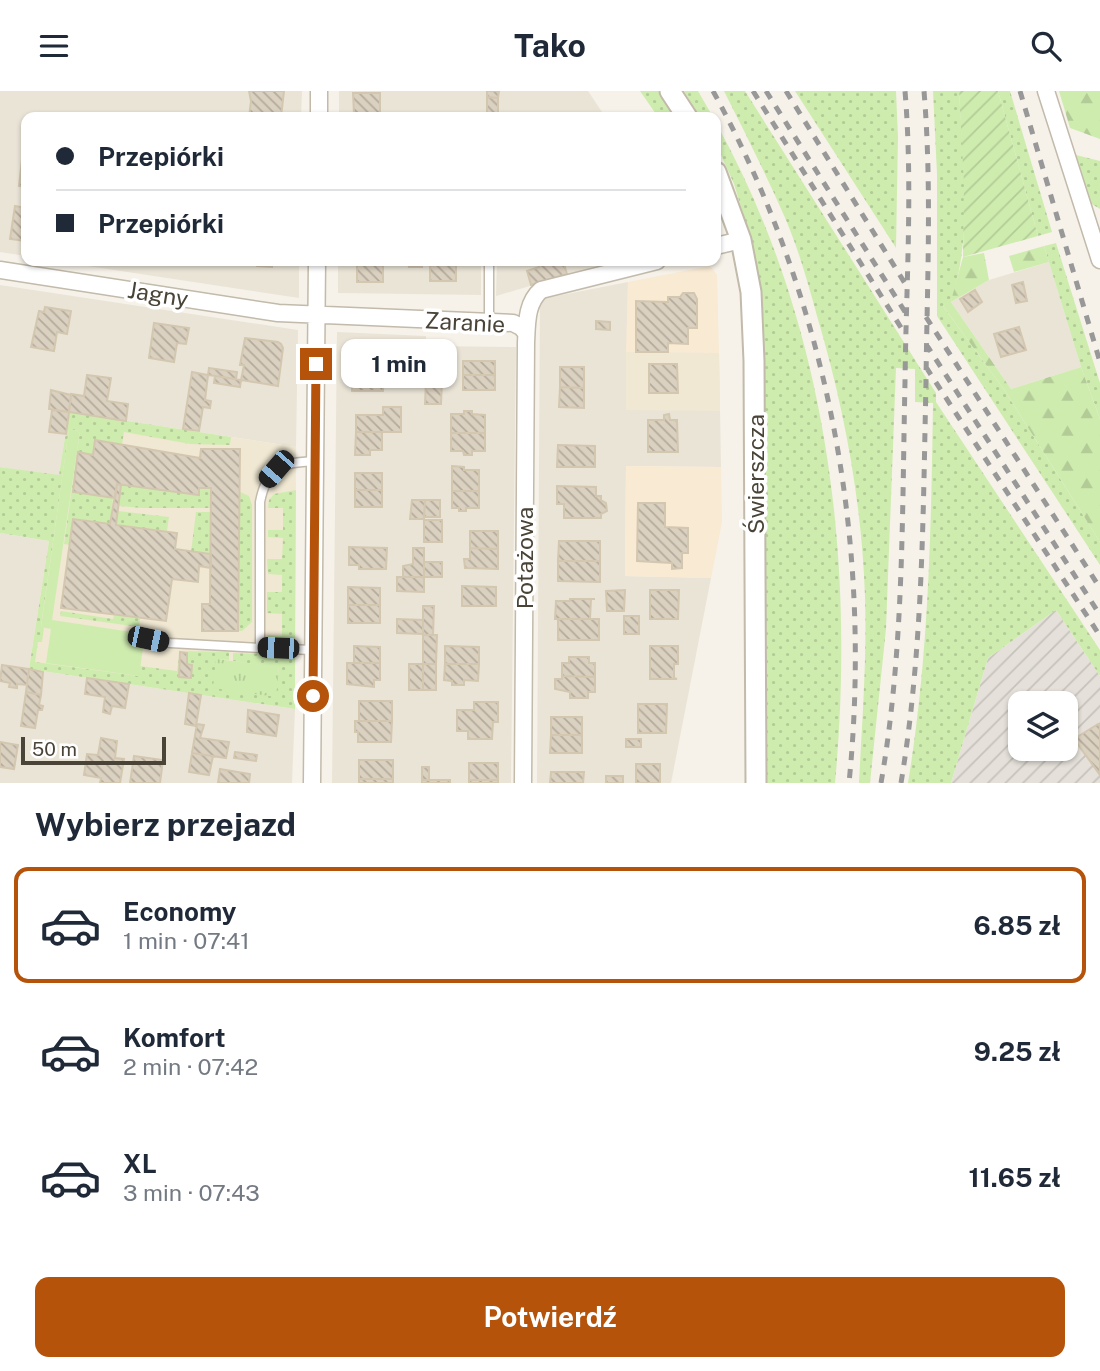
<!DOCTYPE html>
<html lang="pl">
<meta charset="utf-8">
<style>
:root{--surface:#fff;--page:#f2f2f3;--text:#1f2937;--muted:#747a83;--line:#e0e1e3;--accent:#b45309}
body{margin:0;font-family:"Public Sans",sans-serif;background:var(--page);color:var(--text);height:100vh;display:flex;flex-direction:column;font-size:26px;white-space:nowrap}
*{box-sizing:border-box;margin:0}
p{font-size:23px;color:var(--muted)}
.icon{flex:none;width:38px;height:38px;fill:none;stroke:currentColor;stroke-width:2;stroke-linecap:round;stroke-linejoin:round}
.map{position:relative;height:692px;overflow:hidden}
.side{display:flex;flex-direction:column;background:var(--surface);flex:1}
.side>*{flex:none}
.guide{position:absolute;left:21px;top:21px;width:700px;height:154px;border-radius:14px;box-shadow:0 2px 5px #0004;display:grid;align-content:center;height:154px;padding:0 35px;background:var(--surface)}
.tools{position:absolute;left:1008px;top:600px;display:grid;gap:14px}
.tools a{display:grid;place-items:center;width:70px;height:70px;border-radius:14px;background:var(--surface);box-shadow:0 2px 5px #0004;font-size:35px}
.scale{position:absolute;left:21px;bottom:18px;width:145px;box-sizing:border-box;padding-left:7px;border:4px solid #4a4337;border-top:0;font-size:19px;line-height:24px;white-space:nowrap;color:#4a4337;-webkit-text-stroke:5px #fff;paint-order:stroke}
.end{position:absolute;width:32px;height:32px;margin:-16px;border:9px solid #b45309;background:#fff;box-shadow:0 0 0 4px #fff}
.from{border-radius:50%}
.bubble{position:absolute;height:49px;border-radius:14px;background:var(--surface);box-shadow:0 2px 5px #0004;font-size:23px;font-weight:700;line-height:49px;text-align:center}
.car{position:absolute;width:21px;height:42px;margin:-21px -10px;border-radius:9px;box-shadow:0 0 5px 2px #0007;background:linear-gradient(#222 24%,#8ab4d8 0 40%,#222 0 76%,#8ab4d8 0 86%,#222 0)}
.guide b{display:flex;align-items:center;gap:24px;height:66px;font-size:26px}
.guide b+b{border-top:2px solid var(--line)}
.guide i{width:18px;height:18px;background:var(--text)}
ul{padding:0;list-style:none}
li{display:flex;align-items:center;gap:21px;height:116px;margin:0 14px 10px;padding:0 21px;border:4px solid transparent;border-radius:14px}
li div{flex:1}
li b{display:block;font-size:26px}
li em{font-style:normal;font-weight:700}
li.on{border-color:var(--accent)}
li>.icon{width:63px;height:63px;stroke-width:1.5}
h2{padding:0 35px;font-size:32px;line-height:84px}
.cta{display:flex;gap:14px;margin-top:auto;padding:14px 35px}
.cta a{flex:1;height:80px;border-radius:14px;background:var(--accent);color:#fff;font-size:28px;font-weight:700;line-height:80px;text-align:center}
header{display:flex;justify-content:space-between;align-items:center;height:91px;padding:0 35px;background:var(--surface);font-size:32px;font-weight:700}
.map>svg:first-child{display:block}
.residential{fill:#eae4d7}
.commercial{fill:#f8ead3}
.industrial{fill:url(#industrial-furrows);fill-rule:evenodd}
.education{fill:#f0e8d2}
.grass{fill:url(#grass-dots)}
.forest{fill:url(#forest-firs)}
.park{fill:url(#park-tufts)}
.garden{fill:url(#garden-furrows)}
.pitch{fill:#cfecaf}
.building{fill:url(#building-back-hatch);stroke:#d4c7b0;stroke-width:2}
.lines{fill:none;stroke-linecap:round;stroke-linejoin:round}
.service-casing{stroke:#c2baab;stroke-width:11}
.minor-casing{stroke:#c2baab;stroke-width:19}
.tertiary-casing{stroke:#c2baab;stroke-width:23}
.service{stroke:#fff;stroke-width:8}
.minor{stroke:#fff;stroke-width:16}
.tertiary{stroke:#fff;stroke-width:19}
.rail{stroke:#989898;stroke-width:5;stroke-dasharray:9 9;stroke-linecap:butt}
.route{stroke:#b45309;stroke-width:9}
.labels{text-anchor:middle;dominant-baseline:central;stroke-width:7;stroke-linejoin:round;paint-order:stroke}
.street-label{font-size:23px;fill:#4a4337;stroke:#fff}
</style>
<header><svg class="icon" aria-label="menu" viewBox="0 0 24 24"><path d="M4 6h16M4 12h16M4 18h16"/></svg>Tako<svg class="icon" aria-label="search" viewBox="0 0 24 24"><circle cx="10" cy="10" r="6"/><path d="M15 15l6 6"/></svg></header>
<div class="map">
<svg width="1100" height="692" viewBox="0 0 1100 692">
<defs>
<pattern id="industrial-furrows" width="10" height="10" patternUnits="userSpaceOnUse" patternTransform="scale(1.75)"><rect width="10" height="10" fill="#e5e1da"/><path d="M-1 1l2-2M0 10L10 0M9 11l2-2" fill="none" stroke="#c6c2bc"/></pattern>
<pattern id="grass-dots" width="8" height="8" patternUnits="userSpaceOnUse" patternTransform="scale(1.75)"><rect width="8" height="8" fill="#cfecaf"/><path d="M2 2h.1M6 6h.1" fill="none" stroke="#b3cc97" stroke-width="1.8" stroke-linecap="round"/></pattern>
<pattern id="forest-firs" width="22" height="20" patternUnits="userSpaceOnUse" patternTransform="scale(1.75)"><rect width="22" height="20" fill="#cfecaf"/><path d="M5 1l3.5 6h-7zM16 11l3.5 6h-7z" fill="#b3cc97"/></pattern>
<pattern id="park-tufts" width="24" height="20" patternUnits="userSpaceOnUse" patternTransform="scale(1.75)"><rect width="24" height="20" fill="#cfecaf"/><path d="M3 7l-1-3M5 7V3M7 7l1-3M15 17l-1-3M17 17v-4M19 17l1-3" fill="none" stroke="#b3cc97"/></pattern>
<pattern id="garden-furrows" width="10" height="10" patternUnits="userSpaceOnUse" patternTransform="scale(1.75)"><rect width="10" height="10" fill="#cfecaf"/><path d="M-1 1l2-2M0 10L10 0M9 11l2-2" fill="none" stroke="#b3cc97"/></pattern>
<pattern id="building-back-hatch" width="6" height="6" patternUnits="userSpaceOnUse" patternTransform="scale(1.75)"><rect width="6" height="6" fill="#dbd1c0"/><path d="M-1 5l2 2M0 0l6 6M5-1l2 2" fill="none" stroke="#b4ab9d"/></pattern>
</defs>
<rect width="100%" height="100%" fill="#f6f2e9"/>
<path class="residential" d="M0,0H302L301,26H26V165L0,161Z
M339,0H588L604,24L614,26H339Z
M55,170H299V207Z
M338,170H481V204L338,202Z
M497,170H614L496,205Z
M1049,171L1081,276L1011,298L951,211L989,189Z
M628,191L627,261L719,262L721,376L626,375L625,485L711,487L671,692H537L540,213L546,207Z
M0,194L298,239L296,356L69,321L59,385L0,376Z
M337,241L426,245V255L516,256L511,692H332Z
M0,442L49,450L29,578L295,618L292,692H0Z"/>
<path class="commercial" d="M710,175L717,184L719,262L626,261L628,191Z
M626,375L721,376L722,431L711,487L625,485Z"/>
<path class="industrial" d="M1056,519L1100,585V692H951L988,567ZM1020,612H1066V658H1020Z"/>
<path class="education" d="M626,261L719,262L720,320L626,319Z
M69,321L296,356L295,618L29,578Z"/>
<path class="grass" d="M640,0H658L675,26H658Z
M684,0H698L713,26H700Z
M724,0H745L936,302V311L1100,559V585L1056,519L988,567L951,692H908C929,564 931,441 933,312L915,311V278L896,277L886,538L870,692H859C862,630 867,569 865,506C862,411 844,316 817,225C808,192 799,160 786,129C767,85 745,42 724,0Z
M795,0H896L898,46L896,157Z
M933,0H959C963,69 973,144 951,211L943,215L1005,300L1100,451V474L937,225V83Z
M998,0H1010L1052,141L1038,145Z
M716,32C827,231 856,468 835,692H767L764,234L760,193L752,152L734,93L716,53Z
M1072,63L1100,70V118L1087,110Z
M1056,152L1100,292V328L1081,276L1044,155Z
M69,321L231,346L230,354L190,353L124,341L122,353L95,349L93,364L78,362L73,401L113,407L110,433L73,428L70,454L64,453L80,340L69,338L41,535L44,537L42,551H38L35,571L138,585L140,575L177,580L180,560L229,561V569L216,568L275,606L279,577L233,570V562L295,564V618L29,578L49,450L0,442V376L59,384Z
M121,394L198,404L199,397H211V417H142L119,415Z
M296,399L295,552L270,550L267,544L282,545V523L267,522V501H282V484L268,483L267,468H282L283,447L268,446V439H283V417H268L269,409L274,403Z
M238,400L249,405L252,414V531L242,540H238Z
M118,420L169,426L167,440L116,434Z
M196,421H211V463L191,461Z
M61,520L113,528L114,524L140,527L139,536L60,525Z"/>
<path class="forest" d="M1059,0H1100V48L1070,37Z
M1044,155L1049,171L1014,181L1009,165Z
M984,162L989,189L951,211L1011,298L1081,276L1100,328V451L1005,300L943,215L951,210L963,166Z"/>
<path class="park" d="M216,568L279,576L276,606L213,597Z"/>
<path class="garden" d="M959,0H998L1038,145L963,166L964,93Z"/>
<path class="pitch" d="M69,338L80,340L52,529L145,543L139,585L46,572L51,538L41,536Z"/>
<path class="building" d="M249,0H284L281,26H249L251,10Z
M487,0H499L498,7L487,6Z
M353,2H380V23H354Z
M487,6L498,7V26H487Z
M354,23H380V26H354Z
M444,23H467V26H444Z
M22,69H26V96L19,95Z
M15,115L26,117V150L10,148Z
M257,170H272V176L257,175Z
M357,170H383V191H357Z
M410,170H422V176H409Z
M430,170H456V190H430Z
M546,170H563L567,183L531,194L527,180L539,176L538,172Z
M1023,191L1027,210L1016,212L1012,194Z
M975,199L982,211L968,221L960,208Z
M683,202H694L697,208V237H688V253L668,252V261H636V210L668,211V206H680Z
M45,216L71,220L67,243L57,241L54,260L31,256L39,220L44,221Z
M596,230L610,231V239L596,238Z
M154,232L189,237L186,253L177,252L174,271L149,267Z
M1019,236L1026,259L1001,266L994,243Z
M245,247L278,251L281,253L283,257L278,295L241,289L244,274H240Z
M352,254H395V268H384V283H356V271H352Z
M463,270H495V284H463Z
M649,273H677L678,302H649Z
M560,276H584V297L560,296Z
M209,277L237,281L236,288L208,284Z
M192,281L208,284L205,309L211,310L210,317L203,316L199,340L183,338Z
M356,283H384L383,300H352V291H356Z
M87,284L111,287L107,310L128,313L126,330L69,321L71,303L84,305Z
M463,284H495V299H463Z
M215,285L241,289L240,296L214,292Z
M426,290H442L441,313H425Z
M560,296L584,297V317L559,316Z
M51,299L71,304L69,321L49,318Z
M383,316H401V341H356V324H383Z
M52,319L69,321L66,343L49,341Z
M464,320H472V323L485,324V342H451V323H464Z
M669,323L670,329H677L678,361H648V329H664V324Z
M356,341H382V359H370V364H355Z
M451,342H485V360H472V364H464L463,360H451Z
M95,349L200,367L201,358H240L238,540H202V513H210L211,397H199V404L117,393L115,407L73,401L78,361L93,364Z
M558,354L595,355V376H557Z
M452,375L464,376V379H479V400H452Z
M355,382H382V399H355Z
M117,393L121,394L116,434L177,442L175,458L211,463V477L199,475L198,491L172,488L166,530L61,517L73,428L110,433Z
M557,395L596,396V405H601V409L606,412L607,420L601,423V427H564V413H557Z
M355,399H382V416H355Z
M452,400H479V417H466V420H459V417H452Z
M412,409H425L424,428H410Z
M425,409H440V426H424Z
M638,412H665V436L688,437V462H682V477L672,478V472L637,470Z
M424,429H442V451H424Z
M470,440H498V458L470,457Z
M559,450H600V470H558Z
M349,456L387,457L386,478H359V474H349Z
M413,457H424V486H403V475L413,473Z
M470,457L498,458V478L465,477L464,468H470Z
M558,470H600V491L558,490Z
M424,471H442V486H424Z
M397,486H424V501L397,500Z
M462,495L496,496V515H462Z
M348,496L380,497V514H348Z
M625,499L624,520H607L606,500Z
M650,499H679L678,528H650Z
M570,508H595H591L590,528H555L556,510H570Z
M348,514H380V532H348Z
M423,515H434L433,544H423Z
M624,525H639V543H624Z
M397,528L423,529V543L397,542Z
M558,528H599V549H558Z
M423,544H437L436,573H423Z
M354,555L380,556V572H354Z
M445,555L479,556V573H445Z
M650,555H678V573H674V587L677,588H650Z
M180,561L187,562V573L192,574L191,587L179,586Z
M569,566H589V572H595V586L562,585V572H569Z
M347,572H380V589H374V596L347,593Z
M409,573H423V599H409Z
M423,573H436V599H423Z
M445,573H479L478,590L464,589V594H452V590L444,589Z
M2,574L29,578L27,594L17,593V597L9,596L10,592L0,590Z
M29,578L43,581L41,604L26,601Z
M562,585L595,586V601H588V607H570V601L555,598V588H562Z
M87,587L129,593L125,617L112,615L110,623L103,621L105,606L85,603Z
M26,601L41,604L39,614L43,615L42,619H38L35,637L21,635Z
M189,602L201,604L196,635L185,633Z
M359,610H392V630H359Z
M474,611H498V631H493L492,648H468V640H457V619H474Z
M638,613H667L666,642H638Z
M248,619L279,624L276,645L247,641Z
M551,626H582V644H551Z
M355,630H392L391,651H358V641H355Z
M197,633L204,634L200,647L229,651L226,667L192,662Z
M1098,633L1100,636V684L1074,648Z
M551,644H582V662H550Z
M101,647L117,650L115,667L124,668L120,692H100L101,687L84,684L87,663L98,664Z
M626,648H641V656H626Z
M0,651L18,654L14,678L0,676Z
M235,661L257,664L256,670L234,667Z
M192,662L213,665L209,684L189,681Z
M134,665L163,669L160,692H130Z
M359,669H393V688H359Z
M469,672H498V689H469Z
M636,673H660V692H636Z
M422,676H429V689H422Z
M220,678L250,683L249,692H218Z
M551,681H584L583,692H550Z
M606,685H623V692H606Z
M359,688H393V692H359Z
M422,689H450V692H422Z
M469,689H498V692H469Z"/>
<g class="lines">
<g class="service-casing">
<path id="service" d="M489,230V170
M148,547L170,552L260,557
M313,559L260,557V411C267,375 282,372 315,370"/>
</g>
<g class="minor-casing">
<path id="minor" d="M1046,0L1100,169
M319,26V0
M716,155L741,149
M0,179L278,222L513,232L521,236L526,242
M312,692L317,170
M523,692L526,252C527,233 526,212 541,199L657,170"/>
</g>
<g class="tertiary-casing">
<path id="tertiary" d="M670,0L687,26
M716,81L741,149L751,201L754,270L756,692"/>
</g>
<use href="#service" class="service"/>
<use href="#minor" class="minor"/>
<use href="#tertiary" class="tertiary"/>
<path class="rail" d="M713,0C829,212 873,452 849,692
M753,0L905,243
M766,0L907,224
M786,0L906,194
M1020,0L1100,271
M926,226L1100,497
M926,253L1100,524
M926,276L1100,545
M881,692C904,560 902,425 905,291C906,195 913,96 905,0
M901,692C923,559 923,425 926,291C927,194 932,97 924,0"/>
</g>
<g class="lines">
<path class="route" d="M313,605L316,273"/>
</g>
<g class="labels">
<g class="street-label">
<text transform="translate(158 203) rotate(9)">Jagny</text>
<text transform="translate(465 231) rotate(3)">Zaranie</text>
<text transform="translate(755 383) rotate(-90)">Świerszcza</text>
<text transform="translate(524 467) rotate(-90)">Potażowa</text>
</g>
</g>
</svg>
<div class="tools">
<a><svg class="icon" aria-label="layers" viewBox="0 0 24 24"><path d="M12 4l9 5-9 5-9-5zM3 14l9 5 9-5"/></svg></a>
</div>
<div class="scale">50 m</div>
<i class="end from" style="left:313px;top:605px"></i>
<i class="end" style="left:316px;top:273px"></i>
<div class="bubble" style="left:341px;top:248px;width:116px">1 min</div>
<i class="car" style="left:276px;top:378px;rotate:221deg"></i>
<i class="car" style="left:148px;top:548px;rotate:102deg"></i>
<i class="car" style="left:278px;top:557px;rotate:272deg"></i>
<div class="guide">
<b><i class="from"></i>Przepiórki</b>
<b><i></i>Przepiórki</b>
</div>
</div>
<section class="side">
<h2>Wybierz przejazd</h2>
<ul>
<li class="on"><svg class="icon" aria-label="car" viewBox="0 0 24 24"><path d="M5 17H2v-5l4-1 3-4h7l3 4 3 1v5h-3M9 17h6M6 11h13"/><circle cx="7" cy="17" r="2"/><circle cx="17" cy="17" r="2"/></svg><div><b>Economy</b><p>1 min · 07:41</p></div><em>6.85 zł</em></li>
<li><svg class="icon" aria-label="car" viewBox="0 0 24 24"><path d="M5 17H2v-5l4-1 3-4h7l3 4 3 1v5h-3M9 17h6M6 11h13"/><circle cx="7" cy="17" r="2"/><circle cx="17" cy="17" r="2"/></svg><div><b>Komfort</b><p>2 min · 07:42</p></div><em>9.25 zł</em></li>
<li><svg class="icon" aria-label="car" viewBox="0 0 24 24"><path d="M5 17H2v-5l4-1 3-4h7l3 4 3 1v5h-3M9 17h6M6 11h13"/><circle cx="7" cy="17" r="2"/><circle cx="17" cy="17" r="2"/></svg><div><b>XL</b><p>3 min · 07:43</p></div><em>11.65 zł</em></li>
</ul>
<div class="cta"><a>Potwierdź</a></div>
</section>
